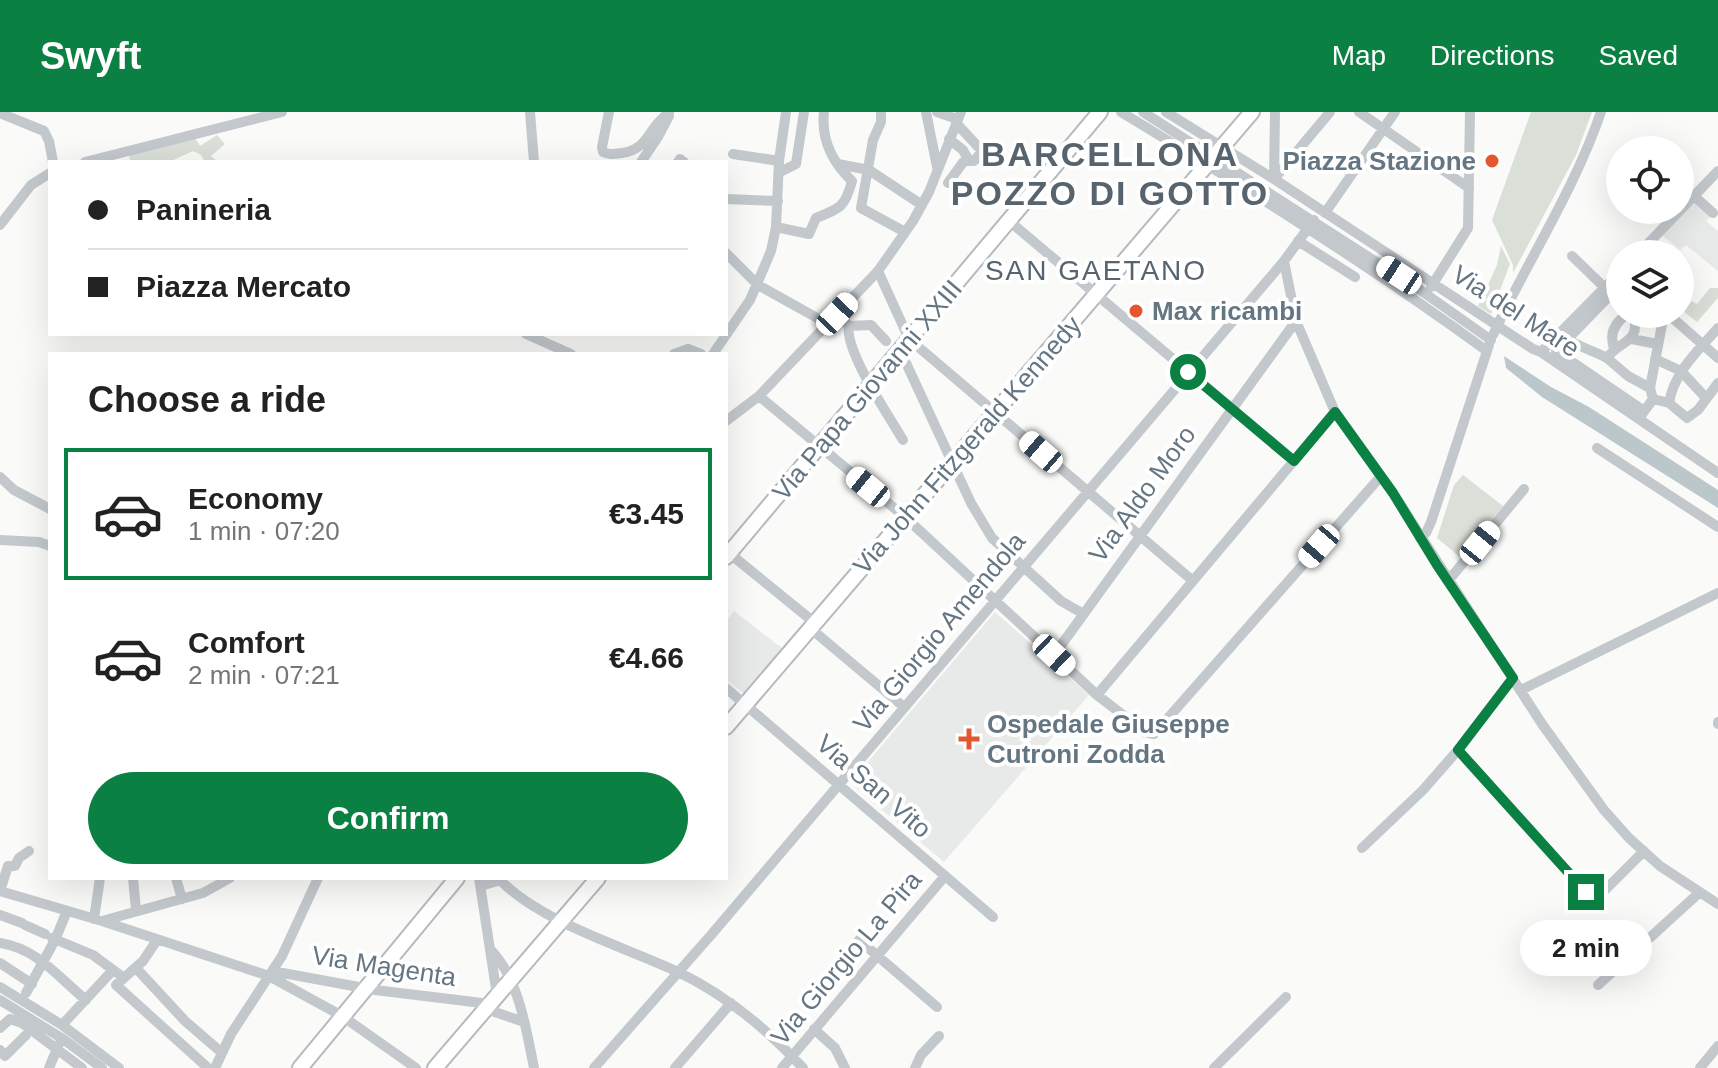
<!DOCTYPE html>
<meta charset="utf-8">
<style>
:root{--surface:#fff;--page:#f2f2f2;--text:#222;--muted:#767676;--line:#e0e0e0;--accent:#0b8043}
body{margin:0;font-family:Arial,sans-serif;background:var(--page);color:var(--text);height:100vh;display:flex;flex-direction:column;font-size:30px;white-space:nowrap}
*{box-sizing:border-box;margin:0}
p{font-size:26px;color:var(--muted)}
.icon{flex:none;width:44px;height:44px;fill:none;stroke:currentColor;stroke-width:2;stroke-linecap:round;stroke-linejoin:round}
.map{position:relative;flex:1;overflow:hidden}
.panel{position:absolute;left:48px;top:240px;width:680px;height:528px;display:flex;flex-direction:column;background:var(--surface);border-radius:0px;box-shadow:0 8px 32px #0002}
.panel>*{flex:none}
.banner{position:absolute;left:48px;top:48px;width:680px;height:176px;border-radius:0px;box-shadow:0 8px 32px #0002;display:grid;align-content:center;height:176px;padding:0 40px;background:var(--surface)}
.fabs{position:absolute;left:1606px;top:24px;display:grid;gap:16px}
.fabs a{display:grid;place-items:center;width:88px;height:88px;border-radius:50%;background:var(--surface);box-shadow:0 8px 32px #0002;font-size:40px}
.end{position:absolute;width:36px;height:36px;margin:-18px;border:10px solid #0b8043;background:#fff;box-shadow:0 0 0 4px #fff}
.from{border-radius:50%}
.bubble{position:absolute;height:56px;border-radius:28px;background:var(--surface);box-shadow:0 8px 32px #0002;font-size:26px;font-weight:700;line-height:56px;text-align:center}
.car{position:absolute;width:24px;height:48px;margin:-24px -12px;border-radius:10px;box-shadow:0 0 6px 2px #0007;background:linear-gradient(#fff 24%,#345 0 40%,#fff 0 76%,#345 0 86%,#fff 0)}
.banner b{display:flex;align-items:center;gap:28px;height:76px;font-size:30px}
.banner b+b{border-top:2px solid var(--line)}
.banner i{width:20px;height:20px;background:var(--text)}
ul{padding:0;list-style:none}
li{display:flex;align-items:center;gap:24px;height:132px;margin:0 16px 12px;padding:0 24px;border:4px solid transparent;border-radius:0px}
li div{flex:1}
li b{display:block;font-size:30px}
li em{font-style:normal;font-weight:700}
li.on{border-color:var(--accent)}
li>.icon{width:72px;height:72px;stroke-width:1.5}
h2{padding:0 40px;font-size:36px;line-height:96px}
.cta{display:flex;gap:16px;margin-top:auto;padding:16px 40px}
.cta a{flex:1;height:92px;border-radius:48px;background:var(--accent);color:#fff;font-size:32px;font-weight:700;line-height:92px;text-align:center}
header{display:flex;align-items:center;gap:48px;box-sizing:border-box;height:112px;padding:0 40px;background:var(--accent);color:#fff}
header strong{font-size:38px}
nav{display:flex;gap:44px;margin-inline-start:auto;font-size:28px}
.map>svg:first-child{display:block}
.built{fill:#e8e9e9}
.green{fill:#dadfd7}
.water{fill:#bbc7cb}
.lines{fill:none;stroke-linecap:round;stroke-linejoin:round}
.major-casing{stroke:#b5babe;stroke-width:18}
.minor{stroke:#c3c8cc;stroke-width:10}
.major{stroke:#fff;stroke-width:14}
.minor-bridge{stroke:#c3c8cc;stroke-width:10}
.route{stroke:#0b8043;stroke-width:10}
.poi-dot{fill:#e4572e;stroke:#fff;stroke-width:3}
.labels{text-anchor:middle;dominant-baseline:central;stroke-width:8;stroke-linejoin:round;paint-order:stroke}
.poi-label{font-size:26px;font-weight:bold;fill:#657683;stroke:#fff;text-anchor:start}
.street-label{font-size:26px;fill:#657683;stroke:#fff}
.neighbourhood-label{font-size:28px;letter-spacing:2px;fill:#57646e;stroke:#fff}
.district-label{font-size:34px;font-weight:bold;letter-spacing:2px;fill:#57646e;stroke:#fff}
</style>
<header>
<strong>Swyft</strong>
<nav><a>Map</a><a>Directions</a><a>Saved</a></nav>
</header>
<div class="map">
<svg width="1718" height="956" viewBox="0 0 1718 956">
<rect width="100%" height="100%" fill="#fafaf8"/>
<path class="built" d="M1696,89L1711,104L1706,109L1718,119V159L1686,133L1680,138L1662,123Z
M734,499L783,537L744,582L726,568V509Z
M995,500L1089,583L944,750L850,671Z"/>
<path class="green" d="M1531,0H1592L1576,43L1513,161V153L1492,108Z
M217,23L225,32L211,44L218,50H205L201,43L193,39L169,50H130L129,43L195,26L200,34Z
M1501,134L1510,152L1491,202L1478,194L1497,153Z
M1710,176H1718V186L1697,210L1683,199L1692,189L1697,192Z
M1463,363L1503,394L1461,446L1437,426L1454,373Z"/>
<path class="water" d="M1504,244L1551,275L1589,295L1718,378V396L1542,285L1506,256Z"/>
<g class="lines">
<g class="major-casing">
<path id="major" d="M726,445L1100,0
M726,615L1252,0
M300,956L457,766
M435,956L598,766"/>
</g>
<path class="minor" d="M530,0L534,50
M609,0L602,35L603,40C610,43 614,42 622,41C650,37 648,14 669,1
M881,0V10L873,28L861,96L905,120
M926,0L937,55
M937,0L957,7
M1121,0C1246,76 1369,153 1487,239
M1143,0L1423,180L1491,228
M1166,0L1274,67L1533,237L1541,240L1718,361
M1359,0L1469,76
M0,1L44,19L49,29L53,50
M949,27L963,38L969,49
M733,42L779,49
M85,50L282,0
M641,50L658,25L669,4
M678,50L680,47L684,50
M838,52L869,58L922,93
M780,60L796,52L804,0
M1274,67L1330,0
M1274,67L1275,0
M948,71L964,49H974L982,39L956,11
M1694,84L1713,101
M726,87L778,89
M1325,101L1395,0
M1008,108L1294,349
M0,113L31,73L50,61
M776,115L809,122L816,106C841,96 845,95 852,69C832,50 821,27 824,0
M1298,129L1355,165
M726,141L758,173L828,212
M1638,142L1718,59
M1572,144L1604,175
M1284,149L1296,209L1335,300L1393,381L1542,612L1604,698L1629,726L1660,754L1718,792
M878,159L909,227L1193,469
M1620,173L1556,239L1644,299
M1431,175L1468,116L1470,0
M837,202L849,214C844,238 889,304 903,328
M1633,202C1642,232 1619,228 1607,246L1628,264L1650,276
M1668,202L1718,246
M1500,208C1534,139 1576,73 1601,0
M849,214L871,213L886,229
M526,222L571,242
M1568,227C1581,236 1594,239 1607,246
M1632,227L1657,232
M1614,236C1609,221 1615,210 1628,202
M900,238L971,391L992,426L1061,489L1082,501
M1541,240L1620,160
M674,242L688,237L701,242
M713,242L750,188L771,139L776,115L779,49L786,0
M1655,247L1681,259L1706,286
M759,284L905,405L1097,583L1145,620L1154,622L1381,364
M1653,287L1669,291L1687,306L1698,298L1718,271
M1669,291C1674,260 1698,239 1718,216
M1640,305L1653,287L1650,276L1664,202
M726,309L759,284L878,159L913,109L929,80L961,0
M1597,336L1718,415
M0,365L14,378L50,397
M1420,426L1426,421L1431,410L1489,233
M0,428L39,430L50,434
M729,441L815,511
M1448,469L1524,377
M810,516L904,595
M1054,543L1296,209
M726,576L993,805
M1521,578L1718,481
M1097,583L1335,300
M1718,610V612
M1458,638L1594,789L1644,739
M1362,736L1423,678L1458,638L1513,566
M133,766L136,798
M176,766L182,787
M479,766L497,883
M481,774L500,768C542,811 623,834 678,860C726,883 767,917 803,956
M0,779L102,809L269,864L342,904L416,956
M0,779L8,754H15L19,746L29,739
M0,803L22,811
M94,807L100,766
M102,809L203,781L230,766
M25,813L45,822
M52,826L93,843L124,866
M157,828L143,849L116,873L208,956
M859,828L937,895
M0,831C38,837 58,865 86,888
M490,837C519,867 526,916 534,956
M0,851L32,872
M136,856L185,909L221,940
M272,859L375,878L482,891L492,899L524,910
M1598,873L1700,780
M0,875L62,913L119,956
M26,881L55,828L67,799
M0,888L63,927L102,956
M62,913L113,858
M0,916L10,907L22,911L82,956
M814,917L835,936L845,956
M0,938L5,944L26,923
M49,956L59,932
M215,956L231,922L282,844L318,766
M594,956L711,823L1284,149L1314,108
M675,956L731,891
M782,956L945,764
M915,956L921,943L939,924
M1214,956L1286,885
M1700,956L1718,934"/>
<use href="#major" class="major"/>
<path class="minor-bridge" d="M1493,223L1500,208"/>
</g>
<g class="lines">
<path class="route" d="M1188,260L1294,349L1335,300L1393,381L1437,453L1513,566L1458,638L1586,780"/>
</g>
<g class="poi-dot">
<circle cx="1492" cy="49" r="8"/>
<circle cx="1136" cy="199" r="8"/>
<path d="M965 615h8v8h8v8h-8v8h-8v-8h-8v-8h8z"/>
</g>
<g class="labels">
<g class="poi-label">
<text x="1476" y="49" text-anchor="end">Piazza Stazione</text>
<text x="1152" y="199">Max ricambi</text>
<text x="987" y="612">Ospedale Giuseppe<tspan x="987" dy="30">Cutroni Zodda</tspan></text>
</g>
<g class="street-label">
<text transform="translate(1516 199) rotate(33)">Via del Mare</text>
<text transform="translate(867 278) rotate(-50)">Via Papa Giovanni XXIII</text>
<text transform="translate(967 333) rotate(-49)">Via John Fitzgerald Kennedy</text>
<text transform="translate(1142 382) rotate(-54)">Via Aldo Moro</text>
<text transform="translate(939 520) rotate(-50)">Via Giorgio Amendola</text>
<text transform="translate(874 674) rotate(41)">Via San Vito</text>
<text transform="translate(846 846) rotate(-50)">Via Giorgio La Pira</text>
<text transform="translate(384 854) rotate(9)">Via Magenta</text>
</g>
<g class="neighbourhood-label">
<text x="1096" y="158">SAN GAETANO</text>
</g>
<g class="district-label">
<text x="1110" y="42">BARCELLONA<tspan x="1110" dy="39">POZZO DI GOTTO</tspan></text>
</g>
</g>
</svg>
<div class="fabs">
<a><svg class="icon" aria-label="locate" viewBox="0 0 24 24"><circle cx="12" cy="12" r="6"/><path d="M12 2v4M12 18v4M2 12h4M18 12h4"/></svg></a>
<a><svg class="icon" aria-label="layers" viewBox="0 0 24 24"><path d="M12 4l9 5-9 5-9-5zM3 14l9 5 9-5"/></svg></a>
</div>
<i class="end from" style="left:1188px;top:260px"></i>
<i class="end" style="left:1586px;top:780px"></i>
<div class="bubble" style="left:1520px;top:808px;width:132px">2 min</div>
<i class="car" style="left:1399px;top:163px;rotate:303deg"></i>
<i class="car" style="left:837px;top:202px;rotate:43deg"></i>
<i class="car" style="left:1041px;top:340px;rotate:311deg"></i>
<i class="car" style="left:868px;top:375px;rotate:309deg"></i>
<i class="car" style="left:1480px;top:431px;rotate:39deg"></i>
<i class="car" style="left:1319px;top:434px;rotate:221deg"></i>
<i class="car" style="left:1054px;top:543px;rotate:133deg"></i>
<div class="banner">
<b><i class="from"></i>Panineria</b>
<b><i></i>Piazza Mercato</b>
</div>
<section class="panel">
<h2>Choose a ride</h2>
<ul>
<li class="on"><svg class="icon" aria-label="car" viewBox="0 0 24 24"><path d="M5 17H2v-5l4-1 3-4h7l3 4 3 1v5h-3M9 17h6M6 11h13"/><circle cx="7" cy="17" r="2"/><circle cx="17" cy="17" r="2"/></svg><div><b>Economy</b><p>1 min · 07:20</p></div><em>€3.45</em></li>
<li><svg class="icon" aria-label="car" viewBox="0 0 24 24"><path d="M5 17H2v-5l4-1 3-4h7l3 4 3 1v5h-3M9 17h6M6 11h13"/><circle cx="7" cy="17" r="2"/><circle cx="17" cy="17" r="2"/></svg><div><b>Comfort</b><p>2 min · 07:21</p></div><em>€4.66</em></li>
</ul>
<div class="cta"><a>Confirm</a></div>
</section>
</div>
